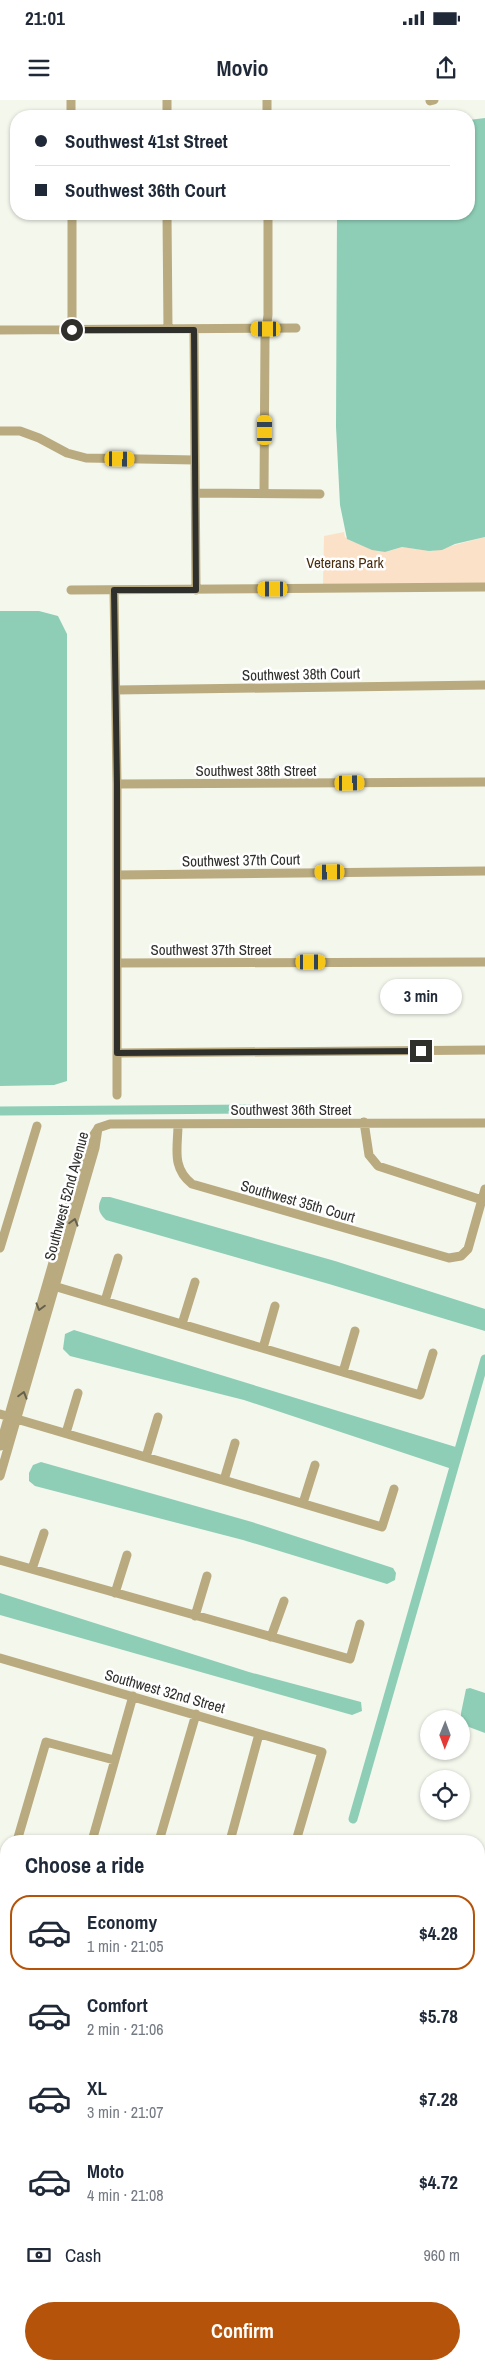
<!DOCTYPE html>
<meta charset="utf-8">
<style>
:root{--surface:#fff;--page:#f2f2f3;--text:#1f2937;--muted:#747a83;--line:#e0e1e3;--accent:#b45309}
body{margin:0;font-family:"Archivo Narrow",sans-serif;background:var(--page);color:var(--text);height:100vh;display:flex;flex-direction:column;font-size:19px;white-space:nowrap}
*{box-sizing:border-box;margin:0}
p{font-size:16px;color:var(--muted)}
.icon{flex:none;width:28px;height:28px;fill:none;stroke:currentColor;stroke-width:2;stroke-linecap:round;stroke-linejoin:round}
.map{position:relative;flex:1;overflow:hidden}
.side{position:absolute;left:0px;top:1735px;width:485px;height:535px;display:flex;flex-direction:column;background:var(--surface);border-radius:20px 20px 0 0;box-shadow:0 1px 4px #0004}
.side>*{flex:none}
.hud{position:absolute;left:10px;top:10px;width:465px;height:110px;border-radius:20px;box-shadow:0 1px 4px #0004;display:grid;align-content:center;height:110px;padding:0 25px;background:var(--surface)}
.needle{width:32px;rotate:181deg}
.controls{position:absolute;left:420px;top:1610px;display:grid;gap:10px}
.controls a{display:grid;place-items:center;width:50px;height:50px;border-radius:50%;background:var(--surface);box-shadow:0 1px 4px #0004;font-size:25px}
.end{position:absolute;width:22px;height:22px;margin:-11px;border:6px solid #2f302c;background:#fff;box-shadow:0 0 0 2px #fff}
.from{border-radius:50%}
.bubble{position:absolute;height:35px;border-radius:18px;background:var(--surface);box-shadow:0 1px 4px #0004;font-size:16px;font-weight:700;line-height:35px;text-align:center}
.car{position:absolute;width:15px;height:30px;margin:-15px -8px;border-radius:6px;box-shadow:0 0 4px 1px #0007;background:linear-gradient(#f5c518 24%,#345 0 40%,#f5c518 0 76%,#345 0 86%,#f5c518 0)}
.hud b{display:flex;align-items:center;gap:18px;height:48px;font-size:19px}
.hud b+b{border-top:1px solid var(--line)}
.hud i{width:12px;height:12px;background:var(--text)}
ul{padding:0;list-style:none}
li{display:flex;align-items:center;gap:15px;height:75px;margin:0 10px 8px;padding:0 15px;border:2px solid transparent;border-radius:20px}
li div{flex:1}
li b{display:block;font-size:19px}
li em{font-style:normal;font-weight:700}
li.selected{border-color:var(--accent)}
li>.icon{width:45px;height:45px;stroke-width:1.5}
h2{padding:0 25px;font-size:22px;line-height:60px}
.pay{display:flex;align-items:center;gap:12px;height:55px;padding:0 25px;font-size:19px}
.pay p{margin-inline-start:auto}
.button{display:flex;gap:10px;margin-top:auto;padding:10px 25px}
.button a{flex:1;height:58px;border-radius:30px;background:var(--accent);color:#fff;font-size:20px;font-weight:700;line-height:58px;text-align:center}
.status{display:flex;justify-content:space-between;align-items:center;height:35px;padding:0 25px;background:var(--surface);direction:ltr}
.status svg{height:14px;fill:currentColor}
header{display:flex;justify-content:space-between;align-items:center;height:65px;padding:0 25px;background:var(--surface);font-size:22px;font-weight:700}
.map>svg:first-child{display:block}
.green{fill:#fce1c9}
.water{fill:#8eceb7}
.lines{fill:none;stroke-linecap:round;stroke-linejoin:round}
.canal{stroke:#8eceb7;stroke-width:9}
.minor{stroke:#b9aa7f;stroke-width:9}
.oneway{stroke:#66614d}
.route{stroke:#2f302c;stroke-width:6}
.labels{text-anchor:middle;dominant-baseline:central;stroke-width:5;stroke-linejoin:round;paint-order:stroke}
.park-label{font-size:15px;fill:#4b2e0e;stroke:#fff}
.street-label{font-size:15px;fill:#2f302c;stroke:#fff}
</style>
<div class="status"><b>21:01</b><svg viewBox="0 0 49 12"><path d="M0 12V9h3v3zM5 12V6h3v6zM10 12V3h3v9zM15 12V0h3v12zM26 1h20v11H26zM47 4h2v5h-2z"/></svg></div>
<header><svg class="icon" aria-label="menu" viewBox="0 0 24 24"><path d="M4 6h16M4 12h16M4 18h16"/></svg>Movio<svg class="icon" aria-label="share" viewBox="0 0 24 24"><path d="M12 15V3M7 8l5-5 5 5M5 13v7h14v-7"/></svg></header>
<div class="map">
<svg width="485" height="2270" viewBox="0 0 485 2270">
<rect width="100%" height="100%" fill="#f4f7ec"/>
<path class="green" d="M344,432L345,437L351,441L385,452L402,447L432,451L485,437V483L323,484L324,436Z"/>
<path class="water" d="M485,18V437L455,444L442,450L429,451L402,447L385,452L372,450L347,439L340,405L336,327L337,114H469V20Z
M0,511H39L58,516L67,534V981L54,985L0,986Z
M102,1097H110L335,1161L485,1209V1231L329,1184L106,1120C98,1112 97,1107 102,1097Z
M74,1230L459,1348L452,1369L244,1300L70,1256L63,1249L65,1234Z
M41,1362L252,1422L393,1468L396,1473L395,1480L387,1484L243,1440L35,1386L29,1381V1373L33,1365Z
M0,1493L249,1572L361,1602L362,1611L352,1615L0,1515Z
M470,1588L485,1593V1633L461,1624V1613L466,1589Z
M0,1940L6,1942V2116L0,2115Z
M479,2059L485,2060V2248L479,2242Z"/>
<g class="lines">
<path class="canal" d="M0,1011L251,1009
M353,1719L485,1259"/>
<path class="minor" d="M71,0V16
M167,0V16
M267,0V16
M430,1L434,0
M72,114V230
M167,114L168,229
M0,230L296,228
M194,230L196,490
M0,331H20L39,338L67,353L86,358L195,360
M196,393L320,394
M264,393L265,238L268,215V114
M71,490L485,487
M114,490L117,684V995
M116,590L485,585
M117,684L485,682
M117,775L485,771
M117,863L485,862
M117,953L485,950
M364,1022L369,1055L378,1066L482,1100
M178,1024C178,1048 171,1067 192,1084L449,1158L461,1156L468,1149L485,1089
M98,1028L110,1024L485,1023
M0,1148L37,1026
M47,1184L420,1295L433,1253
M105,1201L118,1158
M182,1224L195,1182
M263,1248L275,1206
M343,1272L355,1231
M0,1314L382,1427L394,1389
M66,1333L78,1293
M0,1346L87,1045L97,1030
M146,1357L158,1317
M0,1376L95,1048L98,1028
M224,1380L235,1343
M303,1403L315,1365
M0,1460L350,1559L360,1524
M32,1469L44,1433
M115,1493L127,1455
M195,1516L207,1476
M271,1537L284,1501
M0,1558L322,1652L296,1741
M17,1741L46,1642L114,1660
M92,1741L133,1596
M159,1741L196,1614
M230,1741L259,1634
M0,1800L6,1779
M0,1815L6,1817
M0,1886L6,1887
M479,1911L485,1913"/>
</g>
<defs><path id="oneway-chevron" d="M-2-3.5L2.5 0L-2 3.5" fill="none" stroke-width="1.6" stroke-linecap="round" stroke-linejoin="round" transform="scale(1.25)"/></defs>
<g class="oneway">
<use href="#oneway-chevron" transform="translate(74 1122) rotate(-74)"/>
<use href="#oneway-chevron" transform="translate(40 1207) rotate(106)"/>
<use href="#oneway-chevron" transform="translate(23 1295) rotate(-74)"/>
</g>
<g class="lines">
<path class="route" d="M72,230H194L196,490H114L117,684V953L421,951"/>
</g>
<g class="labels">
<g class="park-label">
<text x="345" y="462">Veterans Park</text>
</g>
<g class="street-label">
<text transform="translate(301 574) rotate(-1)">Southwest 38th Court</text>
<text x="256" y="670">Southwest 38th Street</text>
<text transform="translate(241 760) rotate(-1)">Southwest 37th Court</text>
<text x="211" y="849">Southwest 37th Street</text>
<text x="291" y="1009">Southwest 36th Street</text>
<text transform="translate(66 1096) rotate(-75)">Southwest 52nd Avenue</text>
<text transform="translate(298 1101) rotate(16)">Southwest 35th Court</text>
<text transform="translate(165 1591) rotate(16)">Southwest 32nd Street</text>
</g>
</g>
</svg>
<div class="controls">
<a><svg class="needle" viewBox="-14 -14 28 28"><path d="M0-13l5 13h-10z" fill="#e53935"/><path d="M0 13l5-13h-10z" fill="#747a83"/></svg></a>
<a><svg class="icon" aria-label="locate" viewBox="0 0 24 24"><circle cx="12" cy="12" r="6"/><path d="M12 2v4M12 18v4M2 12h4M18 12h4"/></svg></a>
</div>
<i class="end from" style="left:72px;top:230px"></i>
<i class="end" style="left:421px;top:951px"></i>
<div class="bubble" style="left:380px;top:879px;width:82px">3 min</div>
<i class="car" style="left:266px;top:229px;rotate:270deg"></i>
<i class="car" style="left:265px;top:330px;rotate:0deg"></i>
<i class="car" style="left:120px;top:359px;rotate:91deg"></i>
<i class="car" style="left:273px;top:489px;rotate:270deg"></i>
<i class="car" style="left:350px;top:683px;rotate:89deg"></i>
<i class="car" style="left:330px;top:772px;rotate:269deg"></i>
<i class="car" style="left:311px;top:862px;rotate:90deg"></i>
<div class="hud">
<b><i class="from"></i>Southwest 41st Street</b>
<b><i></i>Southwest 36th Court</b>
</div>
<section class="side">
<h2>Choose a ride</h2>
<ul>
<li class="selected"><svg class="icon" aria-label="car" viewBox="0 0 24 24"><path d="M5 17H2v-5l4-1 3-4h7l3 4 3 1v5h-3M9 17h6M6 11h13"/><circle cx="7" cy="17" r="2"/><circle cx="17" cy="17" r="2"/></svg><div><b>Economy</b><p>1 min · 21:05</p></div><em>$4.28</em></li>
<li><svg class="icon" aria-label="car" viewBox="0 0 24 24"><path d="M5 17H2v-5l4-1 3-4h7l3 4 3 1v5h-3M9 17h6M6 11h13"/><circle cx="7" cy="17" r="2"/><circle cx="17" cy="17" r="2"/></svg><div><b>Comfort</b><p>2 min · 21:06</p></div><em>$5.78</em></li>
<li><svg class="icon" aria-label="car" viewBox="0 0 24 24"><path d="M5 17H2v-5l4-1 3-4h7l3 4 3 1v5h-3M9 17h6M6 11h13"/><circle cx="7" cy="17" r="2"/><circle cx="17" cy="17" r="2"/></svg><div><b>XL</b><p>3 min · 21:07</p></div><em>$7.28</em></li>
<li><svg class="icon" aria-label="car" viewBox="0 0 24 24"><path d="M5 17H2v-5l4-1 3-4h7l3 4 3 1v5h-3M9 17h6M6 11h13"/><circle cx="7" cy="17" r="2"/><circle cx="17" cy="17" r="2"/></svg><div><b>Moto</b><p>4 min · 21:08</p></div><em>$4.72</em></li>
</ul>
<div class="pay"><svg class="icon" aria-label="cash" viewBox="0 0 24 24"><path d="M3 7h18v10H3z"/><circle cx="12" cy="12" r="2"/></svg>Cash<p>960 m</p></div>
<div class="button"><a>Confirm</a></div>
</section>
</div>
